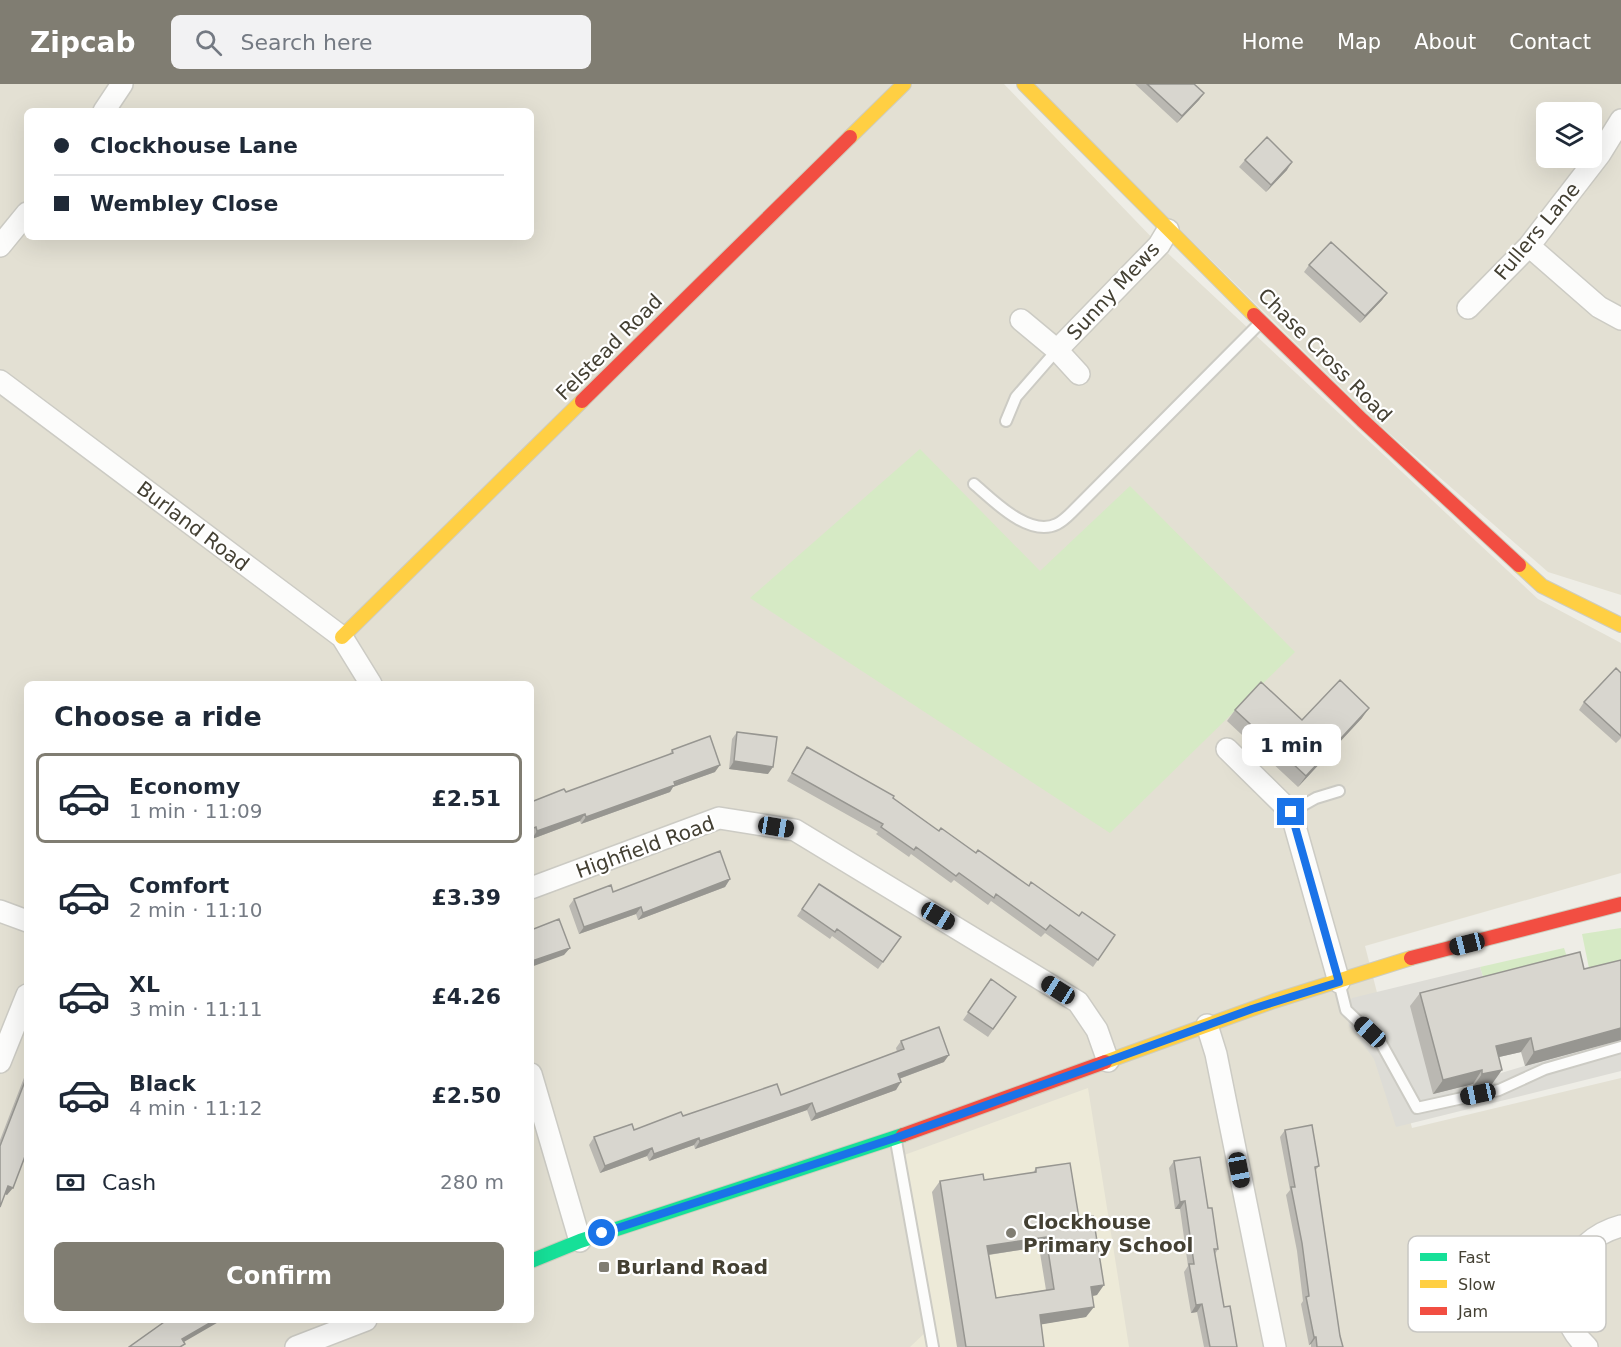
<!DOCTYPE html>
<meta charset="utf-8">
<style>
:root{--surface:#fff;--page:#f2f2f3;--text:#1f2937;--muted:#747a83;--line:#e0e1e3;--accent:#807d72}
body{margin:0;font-family:"DejaVu Sans",sans-serif;background:var(--page);color:var(--text);height:100vh;display:flex;flex-direction:column;font-size:22px;white-space:nowrap}
*{box-sizing:border-box;margin:0}
p{font-size:20px;color:var(--muted)}
.icon{flex:none;width:33px;height:33px;fill:none;stroke:currentColor;stroke-width:2;stroke-linecap:round;stroke-linejoin:round}
.map{position:relative;flex:1;overflow:hidden}
.details{position:absolute;left:24px;top:597px;width:510px;height:642px;display:flex;flex-direction:column;background:var(--surface);border-radius:9px;box-shadow:0 6px 24px #0002}
.details>*{flex:none}
.hud{position:absolute;left:24px;top:24px;width:510px;height:132px;border-radius:9px;box-shadow:0 6px 24px #0002;display:grid;align-content:center;height:132px;padding:0 30px;background:var(--surface)}
.fabs{position:absolute;left:1536px;top:18px;display:grid;gap:12px}
.fabs a{display:grid;place-items:center;width:66px;height:66px;border-radius:9px;background:var(--surface);box-shadow:0 6px 24px #0002;font-size:30px}
.end{position:absolute;width:27px;height:27px;margin:-14px;border:8px solid #1a73e8;background:#fff;box-shadow:0 0 0 3px #fff}
.from{border-radius:50%}
.bubble{position:absolute;height:42px;border-radius:9px;background:var(--surface);box-shadow:0 6px 24px #0002;font-size:20px;font-weight:700;line-height:42px;text-align:center}
.car{position:absolute;width:18px;height:36px;margin:-18px -9px;border-radius:8px;box-shadow:0 0 4px 2px #0007;background:linear-gradient(#222 24%,#8ab4d8 0 40%,#222 0 76%,#8ab4d8 0 86%,#222 0)}
.hud b{display:flex;align-items:center;gap:21px;height:57px;font-size:22px}
.hud b+b{border-top:2px solid var(--line)}
.hud i{width:15px;height:15px;background:var(--text)}
ul{padding:0;list-style:none}
li{display:flex;align-items:center;gap:18px;height:90px;margin:0 12px 9px;padding:0 18px;border:3px solid transparent;border-radius:9px}
li div{flex:1}
li b{display:block;font-size:22px}
li em{font-style:normal;font-weight:700}
li.on{border-color:var(--accent)}
li>.icon{width:54px;height:54px;stroke-width:1.5}
h2{padding:0 30px;font-size:27px;line-height:72px}
.pay{display:flex;align-items:center;gap:15px;height:66px;padding:0 30px;font-size:22px}
.pay p{margin-inline-start:auto}
.primary-button{display:flex;gap:12px;margin-top:auto;padding:12px 30px}
.primary-button a{flex:1;height:69px;border-radius:9px;background:var(--accent);color:#fff;font-size:24px;font-weight:700;line-height:69px;text-align:center}
header{display:flex;align-items:center;gap:36px;box-sizing:border-box;height:84px;padding:0 30px;background:var(--accent);color:#fff}
header strong{font-size:28px}
nav{display:flex;gap:33px;margin-inline-start:auto;font-size:21px}
.search{width:420px;height:54px;background:var(--page);display:flex;align-items:center;gap:15px;box-sizing:border-box;padding:0 21px;border-radius:9px;color:var(--muted);font-size:22px}
.map>svg:first-child{display:block}
.residential{fill:#e3e0d3;fill-rule:evenodd}
.education{fill:#edead8}
.green{fill:#d6eac5}
.parking{fill:#dddcd6}
.lines{fill:none;stroke-linecap:round;stroke-linejoin:round}
.lane-casing{stroke:#cccbc4;stroke-width:14}
.street-casing{stroke:#cccbc4;stroke-width:24}
.fast-casing{stroke:#ceccbd;stroke-width:16}
.slow-casing{stroke:#ceccbd;stroke-width:16}
.jam-casing{stroke:#ceccbd;stroke-width:16}
.lane{stroke:#fcfcfb;stroke-width:10}
.street{stroke:#fcfcfb;stroke-width:21}
.fast{stroke:#16e098;stroke-width:14}
.slow{stroke:#ffcf43;stroke-width:14}
.jam{stroke:#f24e42;stroke-width:14}
.wall{fill:#bab8b2;fill-rule:evenodd}
.shaded-wall{fill:#979691}
.building{fill:#d8d6cf;stroke:#979691;stroke-width:1.5;fill-rule:evenodd}
.route{stroke:#1a73e8;stroke-width:8}
.poi-dot{fill:#807d72;stroke:#fff;stroke-width:2}
.labels{text-anchor:middle;dominant-baseline:central;stroke-width:4.5;stroke-linejoin:round;paint-order:stroke}
.street-label{font-size:20px;fill:#444033;stroke:#fff}
.poi-label{font-size:20px;font-weight:bold;fill:#444033;stroke:#fff;text-anchor:start}
.key{fill:#fff;stroke:#c7c6c2;stroke-width:1.5}
.key-label{font-size:16px;fill:#444033}
</style>
<header>
<strong>Zipcab</strong>
<div class="search"><svg class="icon" aria-label="search" viewBox="0 0 24 24"><circle cx="10" cy="10" r="6"/><path d="M15 15l6 6"/></svg>Search here</div>
<nav><a>Home</a><a>Map</a><a>About</a><a>Contact</a></nav>
</header>
<div class="map">
<svg width="1621" height="1263" viewBox="0 0 1621 1263">
<rect width="100%" height="100%" fill="#eeede6"/>
<path class="residential" d="M0,0H1004L1159,161L1538,515L1621,559V789L1365,862L1412,1044L1621,994V1263H0ZM27,27H531V153H27ZM27,600H531V1236H27Z
M1032,0H1621V511L1548,488L1375,337ZM1546,28H1592V74H1546Z"/>
<path class="education" d="M1088,1004L1129,1263H910L929,1245L896,1074Z"/>
<path class="green" d="M920,365L1040,487L1130,402L1295,568L1110,749L750,514Z
M1621,844V883L1590,889L1582,850Z
M1564,864L1570,882L1486,903L1480,883Z"/>
<path class="parking" d="M1480,883L1486,903L1473,1006L1492,1001L1491,992L1621,953V987L1396,1043L1374,975L1349,942L1346,926L1352,914Z"/>
<g class="lines">
<g class="lane-casing">
<path id="lane" d="M1006,337L1016,313L1057,266
M974,400C993,416 1029,454 1057,440C1063,437 1068,432 1072,428L1260,239
M1291,728L1316,714L1339,707
M1339,898L1346,926L1381,959L1417,1024L1499,1006L1545,985L1621,963
M896,1057L933,1263"/>
</g>
<g class="street-casing">
<path id="street" d="M104,27L122,0
M0,162L27,129
M1529,162L1599,223L1621,235
M1468,224L1529,162L1600,70L1621,36
M1021,236L1057,266L1079,290
M1057,266L1159,161L1168,146
M0,297L342,553L371,600
M1227,665L1291,728L1339,898
M531,804L719,734L795,746L1078,918L1097,946L1108,977
M0,827L27,837
M1207,941L1216,970L1275,1263
M0,978L27,911
M531,990L580,1157
M296,1263L366,1236
M1587,1263C1543,1222 1564,1157 1621,1142"/>
</g>
<g class="fast-casing">
<path id="fast" d="M531,1177L580,1157L903,1051"/>
</g>
<g class="slow-casing">
<path id="slow" d="M1024,0L1254,231
M850,53L904,0
M1519,481L1542,502L1621,541
M342,553L582,317
M1105,978L1274,917L1411,874"/>
</g>
<g class="jam-casing">
<path id="jam" d="M1254,231L1362,336L1519,481
M582,317L850,53
M1411,874L1621,820
M903,1051L1105,978"/>
</g>
<use href="#lane" class="lane"/>
<use href="#street" class="street"/>
<use href="#fast" class="fast"/>
<use href="#slow" class="slow"/>
<use href="#jam" class="jam"/>
</g>
<path class="wall" d="M1135,0H1194L1204,9L1199,16L1177,39Z
M1245,76L1287,86L1266,108L1239,83Z
M1309,181L1387,209L1382,216L1360,239L1304,188Z
M1621,589V654L1616,659L1579,626L1584,618Z
M1235,626L1302,636L1362,634L1298,703L1227,637Z
M737,648L768,690L729,685L732,655Z
M807,663L893,714L939,747L1029,802L1079,832L1115,851L1093,883L1045,849L1041,853L991,817L988,821L954,796L951,799L911,770L909,773L876,750L878,748L787,697Z
M672,666L715,688L673,703L670,708L581,740L580,737L532,755L531,751V718L566,708L669,671Z
M730,795L725,803L638,836L636,830L579,850L569,822L574,815L613,808Z
M819,800L901,853L878,885L832,852L830,855L797,832Z
M1584,885L1619,956L1525,982L1521,968L1499,973L1492,1000L1472,1004L1473,1000L1433,1010L1410,922L1420,909Z
M991,895L1016,913L988,953L963,936Z
M901,957L944,978L899,995L896,1006L811,1037L807,1026L695,1065L694,1061L649,1077L647,1072L600,1089L589,1061L594,1053L634,1046L683,1032L781,1011L897,968L896,964Z
M27,986V1067L7,1111L5,1110L0,1123V1056Z
M1285,1046L1319,1082L1315,1087L1340,1252L1343,1263H1311V1260L1309,1261L1301,1220L1303,1217L1297,1167L1286,1111L1290,1106L1280,1053Z
M1174,1077L1208,1124L1218,1165L1215,1170L1224,1223L1237,1263H1204L1197,1228L1191,1229L1184,1188L1188,1182L1180,1125H1175L1169,1084Z
M1036,1084L1079,1134L1097,1211L1092,1212L1086,1233L1041,1240L1044,1263H957L932,1108L940,1097L984,1096L1033,1089ZM1039,1163L1046,1206L996,1214L989,1171Z"/>
<path class="shaded-wall" d="M1204,9L1199,16L1177,39L1182,32Z
M1292,78L1287,86L1266,108L1271,101Z
M1387,209L1382,216L1360,239L1365,232Z
M1369,624L1362,634L1298,703L1306,692Z
M734,677L773,683L768,690L729,685Z
M720,681L715,688L673,703L670,708L581,740L586,733Z
M585,730L580,737L532,755L537,747Z
M730,795L725,803L638,836L643,829Z
M641,823L636,830L579,850L584,843Z
M570,864L564,871L531,883L532,877Z
M1621,944V956L1525,982L1534,968Z
M1531,954L1521,968L1486,976L1496,962Z
M949,971L944,978L893,997L898,990Z
M1482,986L1473,1000L1433,1010L1443,996Z
M1502,986L1492,1000L1472,1004L1482,990Z
M901,998L896,1006L811,1037L816,1030Z
M812,1019L807,1026L695,1065L700,1057Z
M699,1054L694,1061L649,1077L654,1070Z
M652,1064L647,1072L600,1089L605,1082Z
M8,1102L13,1104L7,1111L3,1109Z
M1185,1117L1180,1125H1175L1180,1118Z
M1046,1153L1039,1163L980,1172L987,1162Z
M1104,1201L1097,1211L1083,1214L1091,1203Z
M1202,1220L1197,1228L1191,1229L1196,1221Z
M1094,1223L1086,1233L1032,1242L1040,1231Z
M215,1236H222L177,1262L182,1255Z
M1314,1253H1316L1311,1260L1309,1261Z"/>
<path class="building" d="M1147,0H1194L1204,9L1182,32Z
M1267,53L1292,78L1271,101L1245,76Z
M1331,158L1387,209L1365,232L1309,181Z
M1616,584L1621,589V652L1584,618Z
M1340,596L1369,624L1306,692L1235,626L1261,598L1302,636Z
M737,648L777,653L773,683L734,677Z
M710,652L720,681L674,698L675,701L586,733L585,730L537,747L536,743L531,745V718L564,705L566,708L673,669L672,666Z
M807,663L894,712L893,714L939,747L941,744L976,769L978,766L1029,802L1031,798L1079,832L1082,828L1115,851L1098,876L1050,841L1046,846L996,810L994,814L959,789L956,792L916,763L914,766L881,743L883,740L792,689Z
M720,767L730,795L643,829L641,823L584,843L574,815L611,801L613,808Z
M819,800L901,853L883,878L837,845L835,848L802,825Z
M559,835L570,864L532,877L531,846Z
M1580,868L1584,885L1621,876V944L1534,968L1531,954L1496,962L1502,986L1482,990V986L1443,996L1420,909Z
M991,895L1016,913L993,945L968,928Z
M939,943L949,971L898,990L901,998L816,1030L812,1019L700,1057L699,1054L654,1070L652,1064L605,1082L594,1053L632,1040L634,1046L681,1028L683,1032L777,1000L781,1011L904,965L901,957Z
M27,992V1067L13,1104L8,1102L0,1123V1062Z
M1312,1041L1319,1082L1315,1083L1340,1252L1343,1263H1317L1316,1253H1314L1306,1213L1309,1212L1302,1159L1291,1103H1295L1285,1046Z
M1200,1073L1208,1124H1212L1218,1165H1214L1224,1223L1230,1222L1237,1263H1210L1202,1220L1196,1221L1189,1180H1194L1185,1117L1180,1118L1174,1077Z
M1070,1079L1079,1134L1093,1132L1104,1201L1091,1203L1094,1223L1040,1231L1044,1263H966L940,1097L983,1090L984,1096L1036,1088V1084ZM1046,1153L1054,1205L996,1214L987,1162Z
M167,1236H215L182,1255L185,1260L180,1263H129Z"/>
<g class="lines">
<path class="route" d="M602,1149L895,1054L1252,925L1339,898L1291,728"/>
</g>
<g class="poi-dot">
<circle cx="1011" cy="1149" r="6"/>
<rect x="598" y="1177" width="12" height="12" rx="3"/>
</g>
<g class="labels">
<g class="street-label">
<text transform="translate(1537 147) rotate(-50)">Fullers Lane</text>
<text transform="translate(1113 207) rotate(-47)">Sunny Mews</text>
<text transform="translate(609 263) rotate(-45)">Felstead Road</text>
<text transform="translate(1325 271) rotate(45)">Chase Cross Road</text>
<text transform="translate(193 442) rotate(37)">Burland Road</text>
<text transform="translate(645 763) rotate(-20)">Highfield Road</text>
</g>
<g class="poi-label">
<text x="1023" y="1138">Clockhouse<tspan x="1023" dy="23">Primary School</tspan></text>
<text x="616" y="1183">Burland Road</text>
</g>
</g>
<rect x="1408" y="1152" width="198" height="96" rx="9" class="key"/>
<rect x="1420" y="1169" width="27" height="8" fill="#16e098"/>
<rect x="1420" y="1196" width="27" height="8" fill="#ffcf43"/>
<rect x="1420" y="1223" width="27" height="8" fill="#f24e42"/>
<g class="key-label">
<text x="1458" y="1179">Fast</text>
<text x="1458" y="1206">Slow</text>
<text x="1458" y="1233">Jam</text>
</g>
</svg>
<div class="fabs">
<a><svg class="icon" aria-label="layers" viewBox="0 0 24 24"><path d="M12 4l9 5-9 5-9-5zM3 14l9 5 9-5"/></svg></a>
</div>
<i class="end from" style="left:602px;top:1149px"></i>
<i class="end" style="left:1291px;top:728px"></i>
<div class="bubble" style="left:1242px;top:640px;width:99px">1 min</div>
<i class="car" style="left:776px;top:743px;rotate:99deg"></i>
<i class="car" style="left:938px;top:832px;rotate:121deg"></i>
<i class="car" style="left:1467px;top:860px;rotate:256deg"></i>
<i class="car" style="left:1058px;top:906px;rotate:302deg"></i>
<i class="car" style="left:1370px;top:948px;rotate:313deg"></i>
<i class="car" style="left:1478px;top:1010px;rotate:258deg"></i>
<i class="car" style="left:1239px;top:1086px;rotate:169deg"></i>
<div class="hud">
<b><i class="from"></i>Clockhouse Lane</b>
<b><i></i>Wembley Close</b>
</div>
<section class="details">
<h2>Choose a ride</h2>
<ul>
<li class="on"><svg class="icon" aria-label="car" viewBox="0 0 24 24"><path d="M5 17H2v-5l4-1 3-4h7l3 4 3 1v5h-3M9 17h6M6 11h13"/><circle cx="7" cy="17" r="2"/><circle cx="17" cy="17" r="2"/></svg><div><b>Economy</b><p>1 min · 11:09</p></div><em>£2.51</em></li>
<li><svg class="icon" aria-label="car" viewBox="0 0 24 24"><path d="M5 17H2v-5l4-1 3-4h7l3 4 3 1v5h-3M9 17h6M6 11h13"/><circle cx="7" cy="17" r="2"/><circle cx="17" cy="17" r="2"/></svg><div><b>Comfort</b><p>2 min · 11:10</p></div><em>£3.39</em></li>
<li><svg class="icon" aria-label="car" viewBox="0 0 24 24"><path d="M5 17H2v-5l4-1 3-4h7l3 4 3 1v5h-3M9 17h6M6 11h13"/><circle cx="7" cy="17" r="2"/><circle cx="17" cy="17" r="2"/></svg><div><b>XL</b><p>3 min · 11:11</p></div><em>£4.26</em></li>
<li><svg class="icon" aria-label="car" viewBox="0 0 24 24"><path d="M5 17H2v-5l4-1 3-4h7l3 4 3 1v5h-3M9 17h6M6 11h13"/><circle cx="7" cy="17" r="2"/><circle cx="17" cy="17" r="2"/></svg><div><b>Black</b><p>4 min · 11:12</p></div><em>£2.50</em></li>
</ul>
<div class="pay"><svg class="icon" aria-label="cash" viewBox="0 0 24 24"><path d="M3 7h18v10H3z"/><circle cx="12" cy="12" r="2"/></svg>Cash<p>280 m</p></div>
<div class="primary-button"><a>Confirm</a></div>
</section>
</div>
